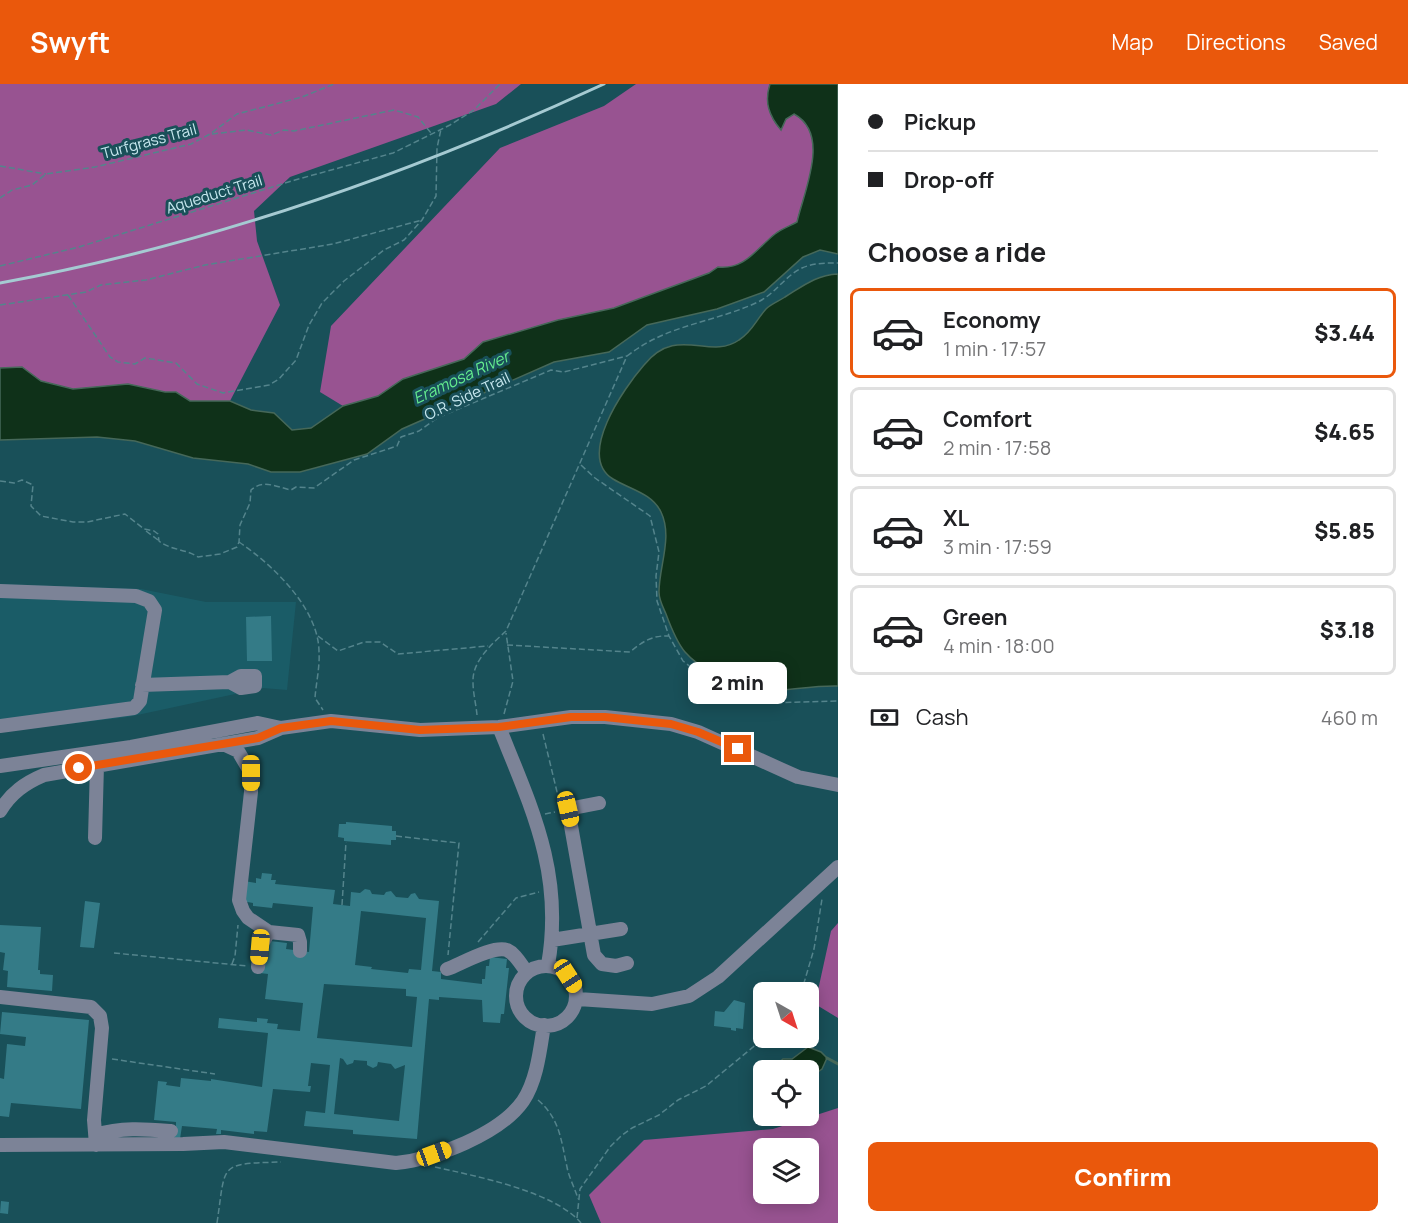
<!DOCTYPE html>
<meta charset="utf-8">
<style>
:root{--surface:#fff;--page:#f2f2f2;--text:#202124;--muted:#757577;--line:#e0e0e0;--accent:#ea580c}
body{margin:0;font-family:Manrope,sans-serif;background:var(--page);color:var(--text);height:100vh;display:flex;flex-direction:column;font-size:22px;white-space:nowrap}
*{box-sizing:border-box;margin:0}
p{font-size:20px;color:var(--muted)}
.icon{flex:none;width:33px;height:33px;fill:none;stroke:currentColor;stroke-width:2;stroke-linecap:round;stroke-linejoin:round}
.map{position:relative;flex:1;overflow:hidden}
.panel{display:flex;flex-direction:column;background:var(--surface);width:570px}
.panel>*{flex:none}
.top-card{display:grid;align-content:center;height:132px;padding:0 30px;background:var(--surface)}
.needle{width:39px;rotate:141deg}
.tools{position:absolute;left:753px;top:898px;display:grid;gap:12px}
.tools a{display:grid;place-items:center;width:66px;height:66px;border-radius:9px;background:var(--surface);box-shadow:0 3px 15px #0003;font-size:30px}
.end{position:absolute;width:27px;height:27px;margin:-14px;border:8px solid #ea580c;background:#fff;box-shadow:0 0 0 3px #fff}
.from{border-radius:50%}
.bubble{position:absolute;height:42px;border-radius:9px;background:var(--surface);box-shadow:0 3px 15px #0003;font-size:20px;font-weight:800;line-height:42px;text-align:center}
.car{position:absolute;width:18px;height:36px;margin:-18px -9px;border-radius:8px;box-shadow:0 0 4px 2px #0007;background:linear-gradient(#f5c518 24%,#345 0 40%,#f5c518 0 76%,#345 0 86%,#f5c518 0)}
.top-card b{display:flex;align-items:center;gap:21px;height:57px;font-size:22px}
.top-card b+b{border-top:2px solid var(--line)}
.top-card i{width:15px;height:15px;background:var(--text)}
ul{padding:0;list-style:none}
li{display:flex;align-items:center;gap:18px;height:90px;margin:0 12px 9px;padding:0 18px;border:3px solid var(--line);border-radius:9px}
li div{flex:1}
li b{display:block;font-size:22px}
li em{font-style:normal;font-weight:800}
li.current{border-color:var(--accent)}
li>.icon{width:54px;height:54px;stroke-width:1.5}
h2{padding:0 30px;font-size:27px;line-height:72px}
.pay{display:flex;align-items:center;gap:15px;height:66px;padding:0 30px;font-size:22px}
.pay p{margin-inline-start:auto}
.primary-button{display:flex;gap:12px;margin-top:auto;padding:12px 30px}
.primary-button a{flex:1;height:69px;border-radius:9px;background:var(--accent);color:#fff;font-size:24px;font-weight:800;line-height:69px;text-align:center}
header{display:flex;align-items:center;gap:36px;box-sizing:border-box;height:84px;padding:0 30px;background:var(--accent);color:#fff}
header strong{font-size:28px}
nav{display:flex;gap:33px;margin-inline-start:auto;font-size:21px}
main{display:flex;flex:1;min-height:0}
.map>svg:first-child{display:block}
.built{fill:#1a5c67}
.green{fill:#985391;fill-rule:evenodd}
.water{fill:#0f3119;stroke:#466859;stroke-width:1.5}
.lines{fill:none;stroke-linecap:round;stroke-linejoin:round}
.stream{stroke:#466859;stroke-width:3}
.building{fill:#347b87;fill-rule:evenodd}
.path{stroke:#54848c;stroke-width:1.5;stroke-dasharray:6 3;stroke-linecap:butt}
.minor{stroke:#7c8397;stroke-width:14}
.rail{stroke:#a5cad2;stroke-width:3}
.route{stroke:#ea580c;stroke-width:8}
.labels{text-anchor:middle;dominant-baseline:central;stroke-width:6;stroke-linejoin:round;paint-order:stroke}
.street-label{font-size:15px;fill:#c7e8ef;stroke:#195059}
.water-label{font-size:16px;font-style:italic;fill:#64ec8e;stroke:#195059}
</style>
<header>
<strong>Swyft</strong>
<nav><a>Map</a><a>Directions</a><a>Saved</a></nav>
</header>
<main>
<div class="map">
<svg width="838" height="1139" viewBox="0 0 838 1139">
<rect width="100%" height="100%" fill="#195059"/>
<path class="built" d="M0,500L141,505L206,518H296L287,606L263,604L128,633L0,648Z"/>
<path class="green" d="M0,0H521L496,20L290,93L254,127L257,157L280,221L230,317H190L176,308H165L128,300L73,305L41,297L22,283L0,284Z
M636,0H770C764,16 769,34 781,46L786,35L794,30C831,52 804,106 797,138C790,142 781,145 775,150C756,165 745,186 718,183L709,189L614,224L558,236L483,258L464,275L403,295L378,312L343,322L320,308L331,242L500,64L604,22Z
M838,839V934L815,920L831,847Z
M838,1024V1139H601L589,1111L644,1056L773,1045ZM764,1065H808V1110H764Z"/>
<path class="water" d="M770,0H838V170L820,166L803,173L764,208L717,225L647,241L609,268L554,278L402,345L367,370L300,388H271L248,380L193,374L135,357L97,353L0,356V284L22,283L41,297L73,305L128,300L165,308H176L190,317H230L251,326L274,329L292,346L311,344L343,322L378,312L403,295L464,275L483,258L558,236L614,224L709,189L718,183C745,186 756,165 775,150C781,145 790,142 797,138C804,107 831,50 794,30L786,35L781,46C769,32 764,18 770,0Z
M838,190V602C805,601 771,611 738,605C732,604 724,598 719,594C685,572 680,568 666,530C663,523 659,516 659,508C659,482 673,453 661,428C652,409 629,405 613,395C576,372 624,304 644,281C677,240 709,277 739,256C752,248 756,236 766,225C771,220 779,217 785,213C803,202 816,191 838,190Z
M808,963L821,968L827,974L822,985L809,994L808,987H781L777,980L783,975H792Z"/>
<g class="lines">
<path class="stream" d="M827,974L838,980"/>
</g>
<path class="building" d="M271,532L272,577H247L246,533Z
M346,738L392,742V747H396V756H391V761L344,757V754L338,753L339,740H346Z
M262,789L272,790L271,796H276L275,800L335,806L333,820L350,822L351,808L360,809L365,805L370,806L372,810L384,811L386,808L391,807L396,813L408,814L411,810L415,809L419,815L439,817L432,887L441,888V895L482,900V895H485L486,882H489L490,873L507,875L506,884H509L504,930H501L500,939L483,938L482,916L439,913V916L429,915L417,1055L353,1050V1046L304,1042L306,1027L325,1029L330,981L311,979L308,1002H311L310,1008L273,1005L267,1048L254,1047V1050L221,1046V1050H216L217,1045L182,1042L180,1055L170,1053L172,1041L176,1042V1038L154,1036L158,997L167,998L166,1001L180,1003L181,994L211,997V995L262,1003L268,949L218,944L219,934L257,938V934L268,935L267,939L278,940L277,945L300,947L303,919L265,915L268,890L260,889L261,877H268L270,857L287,859L286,865L309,868L313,823L273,819L272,824L253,822V819L242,817L244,797L256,799V794L261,795ZM361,827L426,834L421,886L409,885L408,889L371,885L372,883L355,881ZM324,900L406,905V912L417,913L412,963L317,954ZM340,974L343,975L347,981L353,979L354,976L367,977V981L373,984L377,982L378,978L391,980L395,985L405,981L399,1037L334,1030Z
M85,817L100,819L94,864L80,863Z
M0,841L41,843L38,886H40V890L53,891L52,907L7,903L8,887L3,886L5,869L0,868Z
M734,916L745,919L743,945L736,944V947L731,946V944L714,942L715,927L724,928Z
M2,928L89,936L81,1025L11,1019L9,1033L0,1032V994L4,995L7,960L25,962L26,953L0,950Z
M1,1117L9,1118L8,1130L0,1129Z"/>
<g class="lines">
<path class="path" d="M212,50L246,46L271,51L284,46L294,47L394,26L418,33L431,49
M0,82L46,90
M0,114L12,106L32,101L46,90L95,83L191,60L210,50L237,30L302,13L334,0
M0,182L79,163L295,96L393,69L450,41L474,26L500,0
M68,211L110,273L118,278L135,280L145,274L176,279L197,300L223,309L269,301L279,295L296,276L309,241L322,219L344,197L384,166L404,156L422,136L436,112L437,64L441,45
M0,221L86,208L101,201L146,196L205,181L333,160L422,136
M581,381L595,394L650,432L659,468L656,492L657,517L669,552L683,577L692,584L744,613L768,619L838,617
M0,397L14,399L22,396L33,401L31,422L41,432L73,438H87L125,430L144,445L154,447L158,450L159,457C170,466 186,465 198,473L220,470L237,463L239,458L240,441L250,419L251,406C263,395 277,403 291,406L296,403L314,404L354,376L397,362L401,353L419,347L437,334L551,286L564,288L627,272
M146,447L158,456
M239,458C273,481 319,525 319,568C320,583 316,599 315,614L323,626
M318,552L338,567L364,558H380L398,570L488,562
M507,561L630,568C642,558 652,551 669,552
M504,630L513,597L506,549
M477,631C476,620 473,609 473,598C472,577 492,560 506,547L627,272C668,240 713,239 758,218C775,210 785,192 802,184C813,179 826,179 838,179
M543,650L559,716
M545,730L555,728
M396,752L459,759L448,871
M342,821L346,758
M478,858L516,814L539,808
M114,869L247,882
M232,880L235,872L238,841
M801,909L814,865L822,815
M112,975L215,990
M538,1016C560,1035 561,1056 567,1083C569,1094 575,1104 578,1115
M435,1083C475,1092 554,1107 581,1139
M577,1134L580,1105L610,1063L621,1052L632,1044L659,1031L678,1016L706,1002L764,954
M217,1139C226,1078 218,1080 281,1078"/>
<path class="minor" d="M0,507L136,512L149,517L155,526L140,617L134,624L0,642
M142,601L230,598L241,592H255V602L241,604L230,598
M499,643C532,725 564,790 548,881
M223,660L238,667L251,689V708L239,816L243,827L248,834L269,848L298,851L300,858V867
M0,682L131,663L258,639L281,644L331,637L420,646L499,643L571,633H605L671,640L698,648L798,693L838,701
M599,719L568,725L594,871L602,880L616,882L627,879
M0,727C11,709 25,699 44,691L258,654L281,644
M95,754L97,681
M552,856L621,845
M516 912a30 30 0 1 1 60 0a30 30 0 1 1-60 0Z
M258,883L260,863L269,848
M447,885C461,880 493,861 507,866C516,870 521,881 527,888
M0,913L91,923L100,932L102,944L94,1036L96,1061
M578,915L652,920L689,912L718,893L838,783
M96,1051C121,1043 145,1045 171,1047
M0,1061L183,1060L224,1058L396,1079C435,1075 500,1050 523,1017C537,996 540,966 544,941"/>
<path class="rail" d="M0,199C209,161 412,89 604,0"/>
</g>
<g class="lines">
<path class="route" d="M79,684L258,654L281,644L331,637L420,646L499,643L571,633H605L671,640L698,648L738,665"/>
</g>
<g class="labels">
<g class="street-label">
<text transform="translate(149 57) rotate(-15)">Turfgrass Trail</text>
<text transform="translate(214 110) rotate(-17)">Aqueduct Trail</text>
<text transform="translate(467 312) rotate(-25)">O.R. Side Trail</text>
</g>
<g class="water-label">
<text transform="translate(461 293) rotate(-25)">Eramosa River</text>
</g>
</g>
</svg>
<div class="tools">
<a><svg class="needle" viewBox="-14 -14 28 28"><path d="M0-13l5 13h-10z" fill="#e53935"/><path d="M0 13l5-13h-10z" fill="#757577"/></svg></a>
<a><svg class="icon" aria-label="locate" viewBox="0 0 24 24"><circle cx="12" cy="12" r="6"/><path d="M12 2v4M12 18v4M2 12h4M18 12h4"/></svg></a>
<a><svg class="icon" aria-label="layers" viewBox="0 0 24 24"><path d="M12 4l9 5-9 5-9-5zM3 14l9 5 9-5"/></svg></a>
</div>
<i class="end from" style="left:79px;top:684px"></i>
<i class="end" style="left:738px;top:665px"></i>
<div class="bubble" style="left:688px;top:578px;width:99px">2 min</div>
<i class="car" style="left:251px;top:689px;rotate:180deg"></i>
<i class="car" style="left:568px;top:725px;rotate:167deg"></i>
<i class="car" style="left:260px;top:863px;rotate:185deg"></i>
<i class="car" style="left:568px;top:892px;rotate:147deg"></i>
<i class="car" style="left:434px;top:1070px;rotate:70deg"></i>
</div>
<section class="panel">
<div class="top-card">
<b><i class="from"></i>Pickup</b>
<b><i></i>Drop-off</b>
</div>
<h2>Choose a ride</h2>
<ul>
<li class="current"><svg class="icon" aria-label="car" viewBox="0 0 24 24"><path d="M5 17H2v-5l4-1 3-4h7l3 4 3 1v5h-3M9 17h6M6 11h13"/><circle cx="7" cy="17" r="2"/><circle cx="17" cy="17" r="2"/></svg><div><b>Economy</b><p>1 min · 17:57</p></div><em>$3.44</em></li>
<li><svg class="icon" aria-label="car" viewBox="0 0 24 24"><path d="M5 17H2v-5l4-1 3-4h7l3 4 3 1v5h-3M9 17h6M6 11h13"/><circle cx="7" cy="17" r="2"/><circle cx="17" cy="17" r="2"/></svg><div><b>Comfort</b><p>2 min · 17:58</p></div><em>$4.65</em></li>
<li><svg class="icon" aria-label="car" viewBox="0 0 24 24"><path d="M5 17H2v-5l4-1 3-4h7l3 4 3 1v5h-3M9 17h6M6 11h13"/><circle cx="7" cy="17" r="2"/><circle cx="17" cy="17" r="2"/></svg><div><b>XL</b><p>3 min · 17:59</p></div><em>$5.85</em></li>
<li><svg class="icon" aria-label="car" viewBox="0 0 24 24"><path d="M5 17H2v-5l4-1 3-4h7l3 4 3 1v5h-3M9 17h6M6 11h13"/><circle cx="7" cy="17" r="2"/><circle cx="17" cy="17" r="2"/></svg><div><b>Green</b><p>4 min · 18:00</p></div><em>$3.18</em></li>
</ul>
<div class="pay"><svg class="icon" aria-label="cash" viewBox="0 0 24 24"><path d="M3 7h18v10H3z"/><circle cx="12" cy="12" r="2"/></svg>Cash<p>460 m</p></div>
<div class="primary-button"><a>Confirm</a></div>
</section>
</main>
